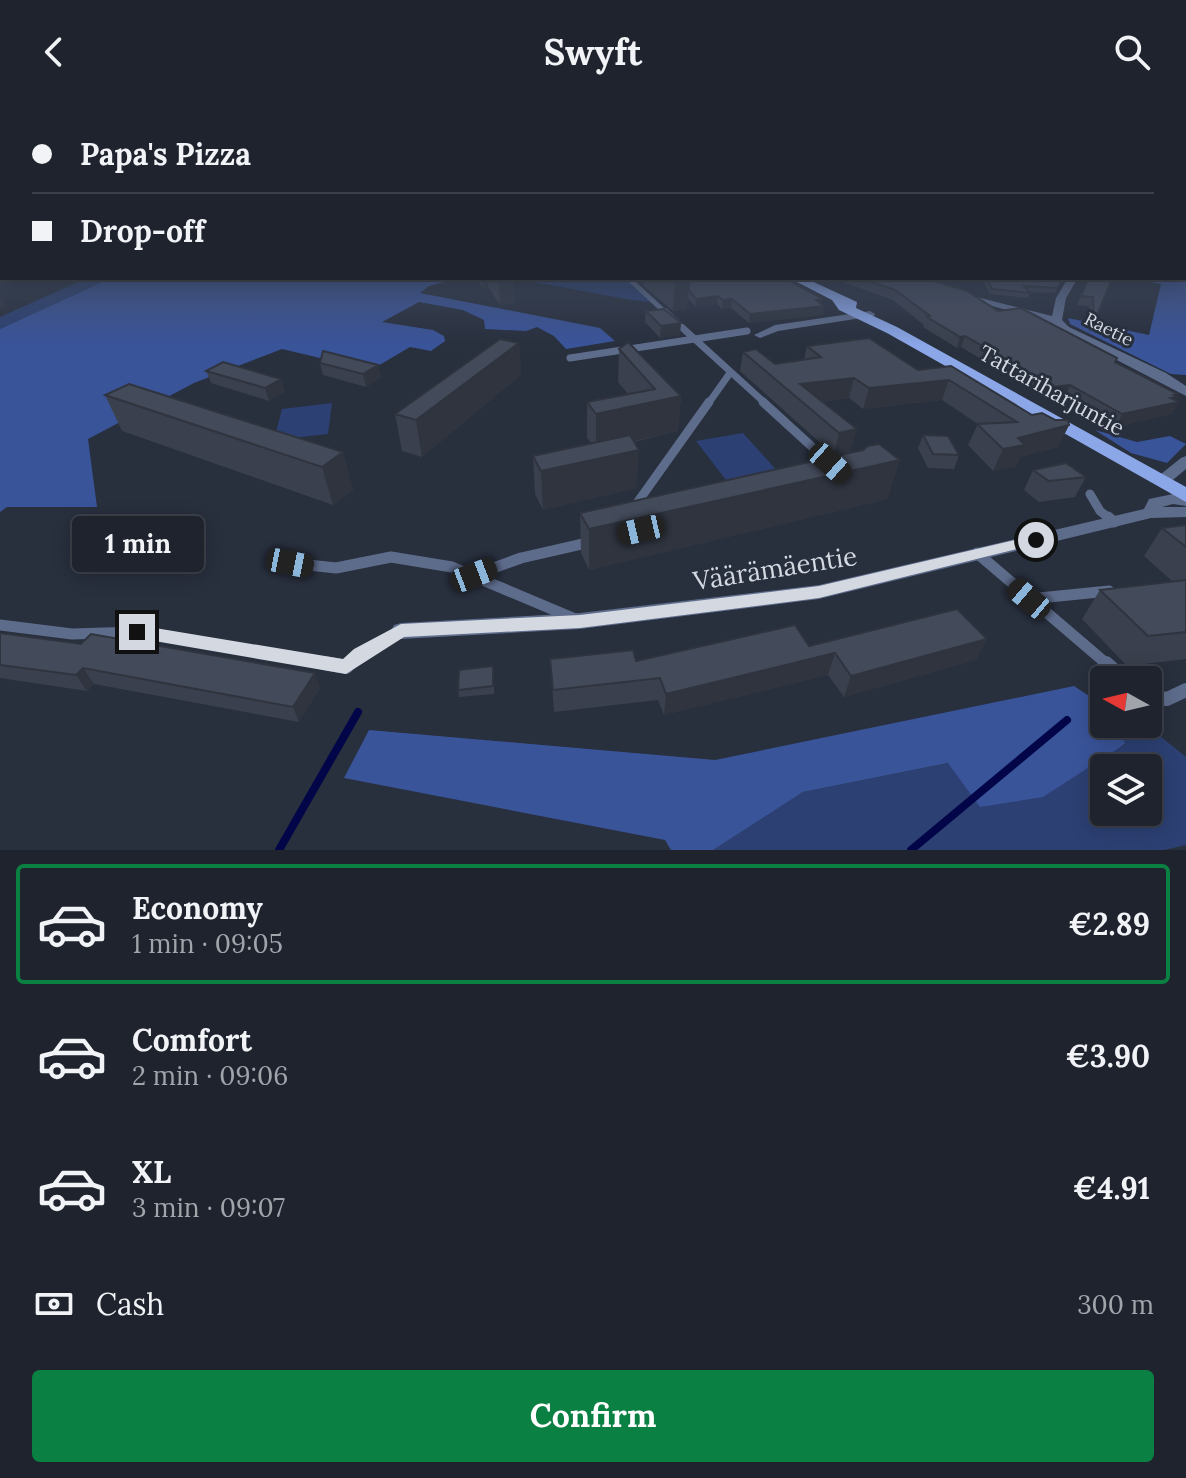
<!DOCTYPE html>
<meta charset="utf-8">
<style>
:root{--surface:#1e232e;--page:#262b36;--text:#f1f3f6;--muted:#a1a4aa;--line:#3c404a;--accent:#0b8043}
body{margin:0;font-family:Lora,serif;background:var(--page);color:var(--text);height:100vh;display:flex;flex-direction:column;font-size:30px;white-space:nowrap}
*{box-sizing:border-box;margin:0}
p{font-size:26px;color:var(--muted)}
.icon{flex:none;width:44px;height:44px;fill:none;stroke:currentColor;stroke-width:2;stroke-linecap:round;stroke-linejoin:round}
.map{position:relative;height:746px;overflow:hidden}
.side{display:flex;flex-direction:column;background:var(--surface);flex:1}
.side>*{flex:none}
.top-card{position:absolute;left:0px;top:0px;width:1186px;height:176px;box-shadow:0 4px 20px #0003,0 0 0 2px var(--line);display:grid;align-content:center;height:176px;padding:0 32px;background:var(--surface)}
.needle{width:52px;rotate:278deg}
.controls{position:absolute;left:1090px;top:562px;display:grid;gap:16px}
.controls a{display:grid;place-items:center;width:72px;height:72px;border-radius:8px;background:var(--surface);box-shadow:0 4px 20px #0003,0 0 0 2px var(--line);font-size:40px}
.end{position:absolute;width:36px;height:36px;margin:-18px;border:10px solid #d3d8e1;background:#111;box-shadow:0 0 0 4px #111}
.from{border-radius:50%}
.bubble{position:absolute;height:56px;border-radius:8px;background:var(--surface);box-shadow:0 4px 20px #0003,0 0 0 2px var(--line);font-size:26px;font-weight:800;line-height:56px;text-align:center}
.car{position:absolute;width:24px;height:48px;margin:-24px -12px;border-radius:10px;box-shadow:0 0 6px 2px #0007;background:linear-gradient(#222 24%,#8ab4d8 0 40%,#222 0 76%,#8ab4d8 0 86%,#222 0)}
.top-card b{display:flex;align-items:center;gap:28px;height:76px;font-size:30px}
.top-card b+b{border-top:2px solid var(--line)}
.top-card i{width:20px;height:20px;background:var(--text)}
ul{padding:14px 0 0;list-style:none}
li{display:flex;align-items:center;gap:24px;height:120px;margin:0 16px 12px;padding:0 16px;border:4px solid transparent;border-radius:8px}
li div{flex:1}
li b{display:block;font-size:30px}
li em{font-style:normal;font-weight:800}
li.on{border-color:var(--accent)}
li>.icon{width:72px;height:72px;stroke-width:1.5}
.pay{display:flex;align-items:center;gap:20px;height:88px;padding:0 32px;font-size:30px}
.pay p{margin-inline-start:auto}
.action{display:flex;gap:16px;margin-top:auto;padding:16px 32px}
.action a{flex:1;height:92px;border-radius:8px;background:var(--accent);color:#fff;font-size:32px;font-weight:800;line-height:92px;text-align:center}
header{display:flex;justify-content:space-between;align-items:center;height:104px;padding:0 32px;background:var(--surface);font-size:36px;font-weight:800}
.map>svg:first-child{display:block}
.green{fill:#2c4073;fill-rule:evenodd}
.forest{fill:#3a549a}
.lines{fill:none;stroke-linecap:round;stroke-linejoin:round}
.stream{stroke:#020649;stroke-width:8}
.service-far4{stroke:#5e6c8c;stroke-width:5}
.service-far3{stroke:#5e6c8c;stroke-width:7}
.service-far2{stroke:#5e6c8c;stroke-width:9}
.service-far1{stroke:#5e6c8c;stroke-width:11}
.service{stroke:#5e6c8c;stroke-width:14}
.minor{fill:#5e6c8c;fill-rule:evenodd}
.primary{fill:#8ba7e8;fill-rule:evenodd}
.wall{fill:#3a404d}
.shaded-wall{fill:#2f343f}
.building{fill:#434a5a;stroke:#2f343f;stroke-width:2}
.route{fill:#d3d8e1}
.labels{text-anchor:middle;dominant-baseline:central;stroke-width:6;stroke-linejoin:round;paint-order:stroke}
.far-street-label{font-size:18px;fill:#d3d8e1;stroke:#282f3d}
.street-label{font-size:22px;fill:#d3d8e1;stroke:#282f3d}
.near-street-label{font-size:26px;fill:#d3d8e1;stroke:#282f3d}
</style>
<header><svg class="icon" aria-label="back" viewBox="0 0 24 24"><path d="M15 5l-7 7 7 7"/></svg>Swyft<svg class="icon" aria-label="search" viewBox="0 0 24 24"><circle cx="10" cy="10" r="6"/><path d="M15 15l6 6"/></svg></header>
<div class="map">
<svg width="1186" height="746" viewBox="0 0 1186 746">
<rect width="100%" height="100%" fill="#282f3d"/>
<path class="green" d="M87,174H111L0,225V213Z
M511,174H624L651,198L632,196Z
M332,299L328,330L274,336L282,305Z
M743,329L780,370L729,380L696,337Z
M1119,620H1145L1186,653V741L1164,746H713L803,688L949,659L981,703L1125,641ZM1104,664H1148V708H1104Z"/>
<path class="forest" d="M111,174H460L429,182L420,189L600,224L615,237L566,245L554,232L537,223L526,227L485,225L484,216L463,206L419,198L382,218L433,226L444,232L445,237L431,247L410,243L371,266L282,245L194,279L88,335L97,403H7L0,408V225Z
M1130,174L1186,176V271L1171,270L1070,220L1068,214L1149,231L1161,180Z
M1095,326L1137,338L1170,332L1186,340L1167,359L1131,349Z
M1074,582L1104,602V620H1119L1125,640L1043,693L980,703L948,659L803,688L713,746H671L665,736L344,674L369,626L715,656Z"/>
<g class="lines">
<path class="stream" d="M279,746L358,608
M911,746L1067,616"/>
<path class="service-far4" d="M628,174L667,210"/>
<path class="service-far3" d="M665,208L766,300
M570,254L747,227
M708,300L730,269"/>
<path class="service-far2" d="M763,298L832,361
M1090,390L1100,407L1110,415
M632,406L709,298"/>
<path class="service-far1" d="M1108,413L1114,418
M977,449L1108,561
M290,459L336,464L391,453L452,463L573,514
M474,471L521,454L591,438
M1029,495L1109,487
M0,521L72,530L137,528L336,561
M348,561L360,550L401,527"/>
<path class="service" d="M324,559L346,563L350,559
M1106,559L1125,576
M1148,592L1167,595L1186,586"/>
<path class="minor" d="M1068,174H1078L1066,194L1062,216L1069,223L1166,269L1186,282V292L1061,227L1052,219L964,194L969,191L1052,212L1056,194Z
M870,207L875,210L874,212L778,227L760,234L754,231L775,221Z
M1186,352V365L1168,380H1156L1154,377L1156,374L1181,354Z
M1173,390L1186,392V402L1173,400L1162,403H1186V413L1151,414L819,495L580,525L401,535L394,533L391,527L394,521L401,519L580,509L819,481L1144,405L1149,395Z"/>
<path class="primary" d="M789,174H805L857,198L856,204L897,223L1186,383V398L887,229L839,206L832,196Z"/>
</g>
<path class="wall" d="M476,174H513L515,199L500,201L488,183L483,184Z
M644,174H785L823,195L821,200L823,211L749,219L731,204L722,205L717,200L695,203L688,194L687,205L673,207L643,181Z
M837,174H925L1115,258L1178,293L1176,297L1179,298L1172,310L1116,323L1065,293L1047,295L961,243L957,244L923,223L924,221L893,196L837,176Z
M982,174H1061L1063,175L1055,189L1029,188L1030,189L1028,194L990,190Z
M1089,174H1112L1089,229V202L1077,201Z
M646,207L680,231L660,234L645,218Z
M519,239L521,271L422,353L402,347L395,310Z
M807,242L918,266L951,262L1032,311L1055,316L1069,321L1058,343L1020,353L1015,363L993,367L968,341L978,320L942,296L863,305L849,294L822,298L851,347L834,351L740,267L743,248L775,260L804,256Z
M619,245L681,292L678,327L634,338L637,384L543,406L535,390L533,352L591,339L587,334V298L628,290L618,278Z
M320,259L378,261L381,273L366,283L323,271Z
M206,267L281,275L285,287L269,297L211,279Z
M105,291L343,348L353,386L333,401L122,327Z
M923,331L959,351L954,365L928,364L918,344Z
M1033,366L1086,373L1075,393L1039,398L1024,386Z
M888,395L589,466L581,449L580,409Z
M1186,421V555L1127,562L1082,515L1100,486L1173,478L1144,452L1162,424Z
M0,529L320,584L299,618L94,580L87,587L0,574Z
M987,535L976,556L844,593L828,571L664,611L658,596L554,608L550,555L636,557L809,542Z
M494,570V590L459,593L458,586Z"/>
<path class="shaded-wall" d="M2,154V166L0,167V155Z
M482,174H487L488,183L483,184Z
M498,174H513L515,199L500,201Z
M689,176L687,205L673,207L675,178Z
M718,192L717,200L695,203L696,195Z
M0,193H2L7,203L0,205Z
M732,195L731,204L722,205L723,196Z
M823,195L821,202H824L823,211L749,219L750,210Z
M681,219L680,231L660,234L661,222Z
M965,232L961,243L957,244L960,233Z
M519,239L521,271L422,353L416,316Z
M378,261L381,273L366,283L363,270Z
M854,274L849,294L805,300L800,280Z
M281,275L285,287L269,297L265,284Z
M949,276L942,296L863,305L869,284Z
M1070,281L1065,293L1047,295L1053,283Z
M1178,290L1176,293H1178L1175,299L1179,298L1172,310L1116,323L1122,310Z
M681,292L678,327L596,346V310Z
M1069,321L1058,343L1020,353L1015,363L993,367L1003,345L1018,334Z
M857,325L851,347L834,351L839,329Z
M639,346L637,384L543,406L541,367Z
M343,348L353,386L333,401L322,363Z
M900,356L888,395L589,466V425Z
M987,535L976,556L844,593L851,572Z
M835,549L828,571L664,611L666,590Z
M83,564L94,580L87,587L76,571Z
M315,569L320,584L299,618L293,603Z"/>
<path class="building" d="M0,137H2V154L0,155Z
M671,174H687L689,176L675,178Z
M687,174H785L823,195L816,196L824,202L750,210L732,195L723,196L718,192L696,195L689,186V176Z
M861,174H925L967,187L998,207L1021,204L1117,254L1115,258L1178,290L1174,291L1178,293L1171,294L1179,298L1122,310L1070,281L1053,283L965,232L960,233L927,213L930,212L895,186Z
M987,174H1061L1063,175L1057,184L1024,182L1030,189L992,185Z
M1089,174H1112L1094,219L1093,193L1081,192Z
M664,205L681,219L661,222L646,207Z
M869,234L918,266L951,262L1032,311L1042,309L1055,316H1068L1069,321L1018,334L1025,341L1003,345L977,320L1017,318L949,276L869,284L854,274L800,280L857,325L839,329L743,248L756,245L775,260L821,253L807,242Z
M500,235L519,239L416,316L395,310Z
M628,238L681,292L596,310L587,298L655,285L619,245Z
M323,247L378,261L363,270L320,259Z
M223,258L281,275L265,284L206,267Z
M129,280L343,348L322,363L105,291Z
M630,331L639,346L541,367L533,352Z
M923,331L948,332L959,351L933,350Z
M879,340L900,356L589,425L580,409L863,346L868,342Z
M1066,359L1086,373L1049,377L1033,366Z
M1186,421V443L1162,424Z
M1186,476V528L1148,532L1100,486Z
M957,505L987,535L851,572L835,549L666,590L660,574L553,586L550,555L633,546L636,557L795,521L809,542Z
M0,529L81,540L91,530L315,569L293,603L83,564L76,571L0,561Z
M493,562V582L458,586L459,566Z"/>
<linearGradient id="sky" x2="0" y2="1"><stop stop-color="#161a22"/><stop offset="0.57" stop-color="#424d62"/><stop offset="1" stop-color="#424d62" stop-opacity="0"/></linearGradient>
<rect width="1186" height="242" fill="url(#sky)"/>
<path class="route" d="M1036,431L1043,436L1041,439L819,494L580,524L404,533L346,570L137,534L128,528L137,521L343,555L354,545L401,520L580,511L819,482Z"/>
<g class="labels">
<g class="far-street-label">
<text transform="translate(1109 225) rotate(27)">Raetie</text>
</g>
<g class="street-label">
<text transform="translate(1052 286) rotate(29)">Tattariharjuntie</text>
</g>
<g class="near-street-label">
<text transform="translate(775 464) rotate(-9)">Väärämäentie</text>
</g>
</g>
</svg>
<div class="controls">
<a><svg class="needle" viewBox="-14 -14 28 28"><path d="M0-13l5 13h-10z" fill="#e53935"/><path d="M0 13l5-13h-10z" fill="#a1a4aa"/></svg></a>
<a><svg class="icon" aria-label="layers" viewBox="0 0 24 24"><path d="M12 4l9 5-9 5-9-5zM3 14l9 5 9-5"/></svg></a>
</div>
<i class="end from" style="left:1036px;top:436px"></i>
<i class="end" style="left:137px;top:528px"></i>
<div class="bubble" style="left:72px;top:412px;width:132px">1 min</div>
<i class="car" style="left:830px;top:359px;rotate:132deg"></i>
<i class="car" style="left:641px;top:426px;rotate:257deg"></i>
<i class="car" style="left:290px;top:459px;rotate:101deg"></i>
<i class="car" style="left:474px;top:471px;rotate:69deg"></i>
<i class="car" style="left:1029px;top:495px;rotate:310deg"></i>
<div class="top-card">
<b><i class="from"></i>Papa's Pizza</b>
<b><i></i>Drop-off</b>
</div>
</div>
<section class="side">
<ul>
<li class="on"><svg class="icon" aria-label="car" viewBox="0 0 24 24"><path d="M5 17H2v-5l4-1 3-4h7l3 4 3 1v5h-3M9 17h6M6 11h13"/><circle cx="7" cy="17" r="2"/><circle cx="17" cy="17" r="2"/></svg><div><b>Economy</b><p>1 min · 09:05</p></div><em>€2.89</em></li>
<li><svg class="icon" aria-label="car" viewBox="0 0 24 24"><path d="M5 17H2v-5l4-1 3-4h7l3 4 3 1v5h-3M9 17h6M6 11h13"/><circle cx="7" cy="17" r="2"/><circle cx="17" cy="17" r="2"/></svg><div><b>Comfort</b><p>2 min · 09:06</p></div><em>€3.90</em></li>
<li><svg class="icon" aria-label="car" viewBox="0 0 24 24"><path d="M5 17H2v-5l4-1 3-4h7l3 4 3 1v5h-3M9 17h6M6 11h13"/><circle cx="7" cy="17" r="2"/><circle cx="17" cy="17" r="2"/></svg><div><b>XL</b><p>3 min · 09:07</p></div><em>€4.91</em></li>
</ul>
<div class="pay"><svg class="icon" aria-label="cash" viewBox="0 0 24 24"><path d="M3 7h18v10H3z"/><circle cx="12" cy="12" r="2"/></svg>Cash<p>300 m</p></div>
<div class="action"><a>Confirm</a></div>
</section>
